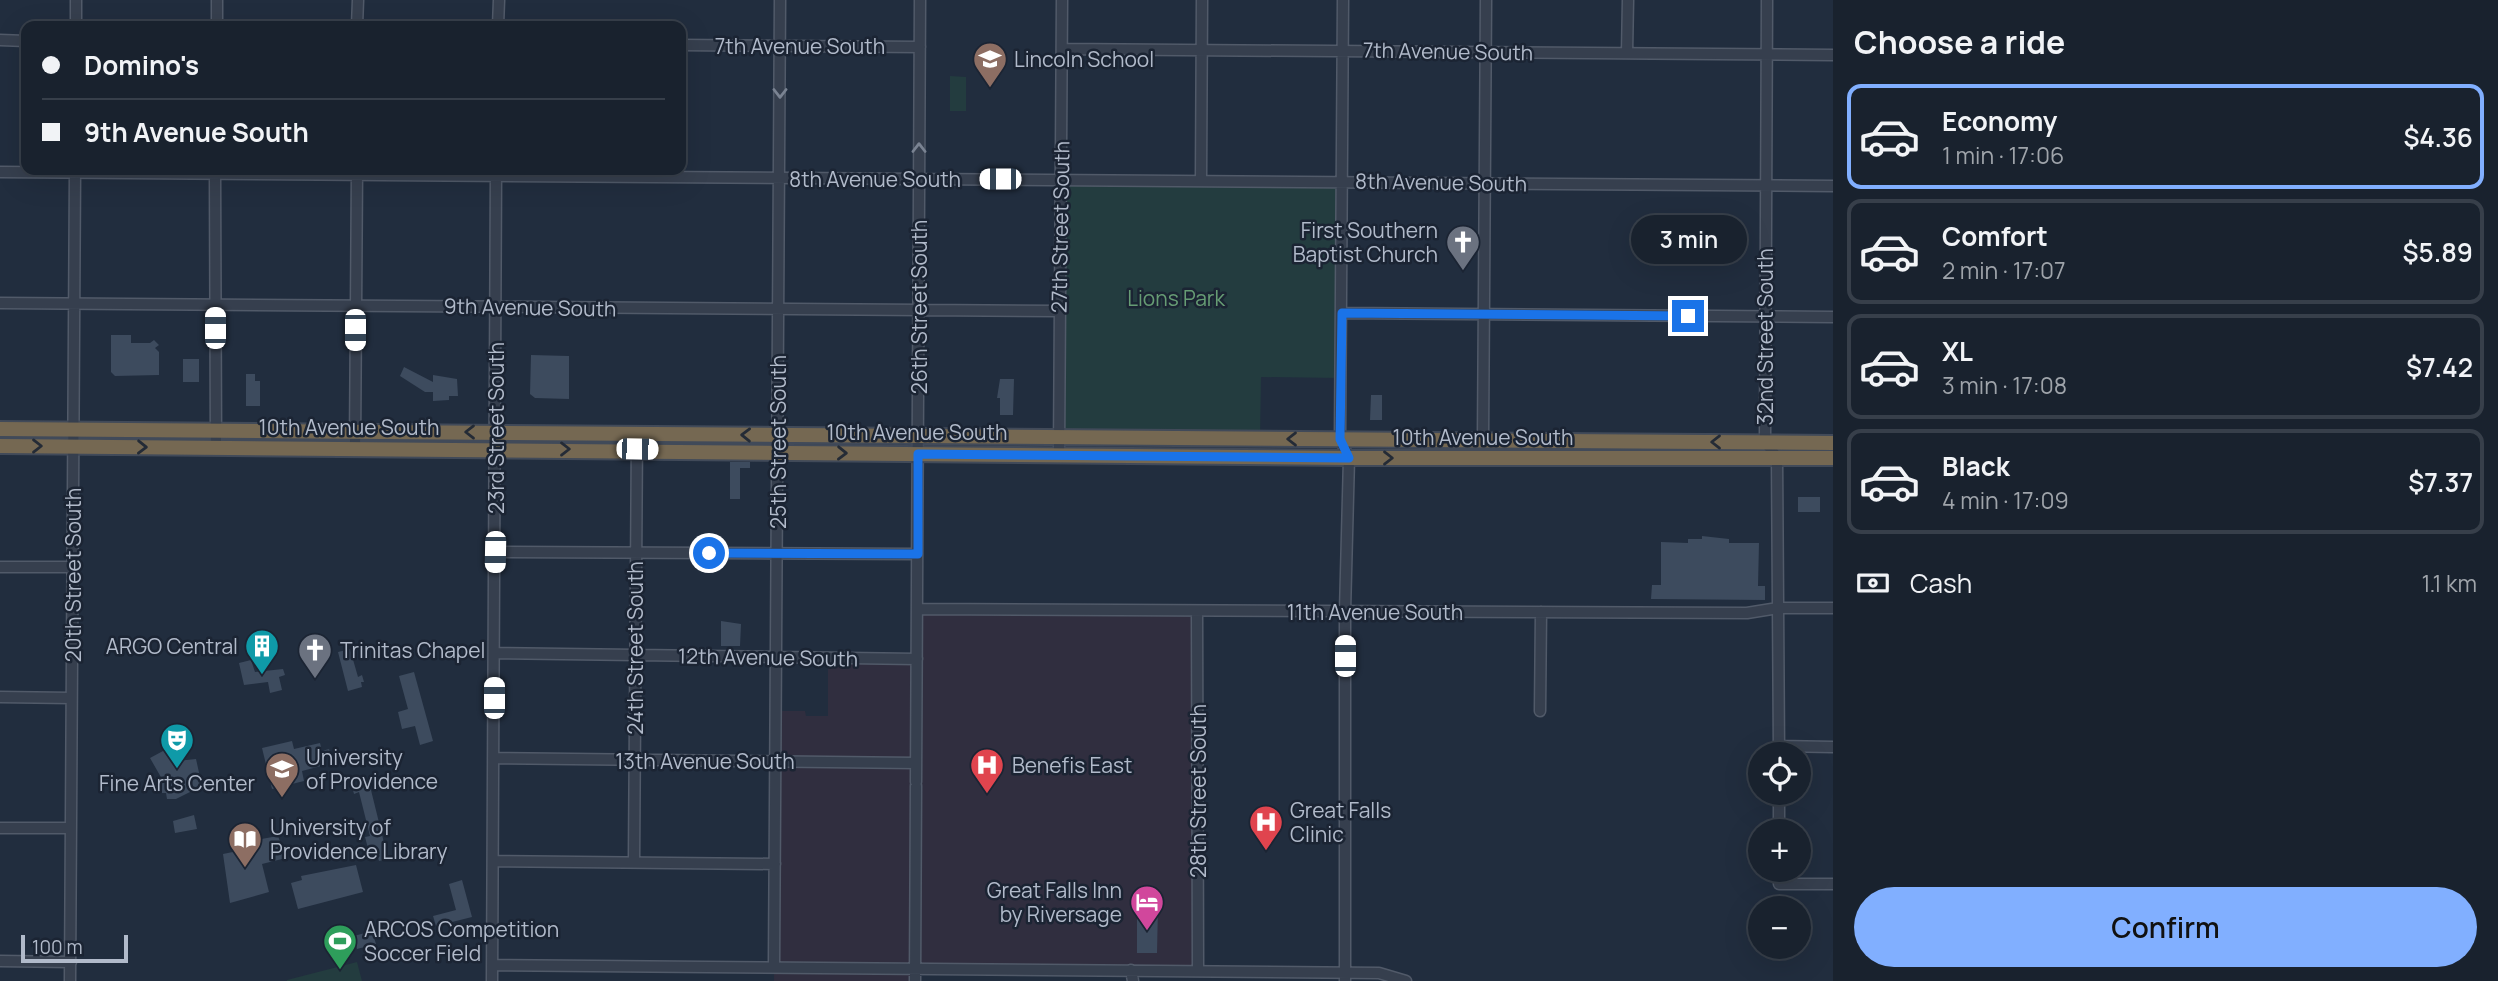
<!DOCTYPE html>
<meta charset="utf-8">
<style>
:root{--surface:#19222e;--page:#222a36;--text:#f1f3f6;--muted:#9fa4aa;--line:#373f4a;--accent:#81afff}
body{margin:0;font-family:Manrope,sans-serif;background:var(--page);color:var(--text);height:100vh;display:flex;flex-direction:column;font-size:26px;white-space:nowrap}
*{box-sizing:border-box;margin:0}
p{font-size:23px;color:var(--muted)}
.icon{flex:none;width:38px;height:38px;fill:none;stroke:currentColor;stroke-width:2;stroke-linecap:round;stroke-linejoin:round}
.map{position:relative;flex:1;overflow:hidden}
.sheet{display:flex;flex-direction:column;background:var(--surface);width:665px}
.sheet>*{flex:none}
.hud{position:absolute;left:21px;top:21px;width:665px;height:154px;border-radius:14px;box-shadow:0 7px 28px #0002,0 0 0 2px var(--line);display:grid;align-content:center;height:154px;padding:0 21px;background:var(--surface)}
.fabs{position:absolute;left:1748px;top:742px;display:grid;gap:14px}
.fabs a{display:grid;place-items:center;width:63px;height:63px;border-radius:50%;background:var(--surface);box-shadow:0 7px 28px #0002,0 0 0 2px var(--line);font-size:35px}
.scale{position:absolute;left:21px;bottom:18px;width:107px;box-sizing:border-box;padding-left:7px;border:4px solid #b1baca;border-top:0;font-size:19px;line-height:24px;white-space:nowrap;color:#b1baca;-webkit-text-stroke:5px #1b2433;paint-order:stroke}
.end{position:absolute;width:32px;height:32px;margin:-16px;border:9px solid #1a73e8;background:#fff;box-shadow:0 0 0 4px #fff}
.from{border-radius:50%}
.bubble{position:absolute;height:49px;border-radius:24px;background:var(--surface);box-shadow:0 7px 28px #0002,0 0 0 2px var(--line);font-size:23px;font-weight:600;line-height:49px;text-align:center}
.car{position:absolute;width:21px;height:42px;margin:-21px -10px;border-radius:9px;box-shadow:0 0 5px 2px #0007;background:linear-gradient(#fff 24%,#345 0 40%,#fff 0 76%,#345 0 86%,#fff 0)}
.hud b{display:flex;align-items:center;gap:24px;height:66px;font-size:26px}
.hud b+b{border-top:2px solid var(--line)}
.hud i{width:18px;height:18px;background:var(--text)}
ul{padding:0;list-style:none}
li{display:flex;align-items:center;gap:21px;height:105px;margin:0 14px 10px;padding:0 7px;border:4px solid var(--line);border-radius:14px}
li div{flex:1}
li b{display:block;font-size:26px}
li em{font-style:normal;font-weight:600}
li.active{border-color:var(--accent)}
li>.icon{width:63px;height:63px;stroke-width:1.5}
h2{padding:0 21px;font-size:32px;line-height:84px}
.pay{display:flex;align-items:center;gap:18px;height:77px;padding:0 21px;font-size:26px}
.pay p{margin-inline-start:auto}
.button{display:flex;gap:14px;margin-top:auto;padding:14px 21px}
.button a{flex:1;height:80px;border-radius:42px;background:var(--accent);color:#111;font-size:28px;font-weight:600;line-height:80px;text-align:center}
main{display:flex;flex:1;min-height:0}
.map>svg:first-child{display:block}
.medical{fill:#302e3f}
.green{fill:#233c3f}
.building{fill:#3d4b5e}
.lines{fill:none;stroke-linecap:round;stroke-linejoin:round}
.minor-casing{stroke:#515a69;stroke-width:13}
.highway-casing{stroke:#414a59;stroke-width:18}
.minor{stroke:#363f4e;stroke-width:10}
.highway{stroke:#756852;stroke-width:14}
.oneway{stroke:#7a8392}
.oneway2{stroke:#242b36}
.route{stroke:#1a73e8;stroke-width:9}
.labels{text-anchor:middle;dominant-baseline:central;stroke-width:5;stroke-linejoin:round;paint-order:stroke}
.street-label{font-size:21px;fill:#b1baca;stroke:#1b2433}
.poi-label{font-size:21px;fill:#b1baca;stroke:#1b2433;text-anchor:start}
.park-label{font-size:21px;fill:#669c74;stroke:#1b2433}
</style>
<main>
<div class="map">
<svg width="1833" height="981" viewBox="0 0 1833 981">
<rect width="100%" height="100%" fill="#212d3e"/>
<path class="medical" d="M917,609L1197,611L1198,971L916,969L915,981H774L776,711H805L806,716H828V658L917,659Z"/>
<path class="green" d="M950,76L966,77V111H950Z
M1060,180L1342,181L1341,378L1261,377L1260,439L1058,438Z
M357,962L362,981H287V980Z"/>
<path class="building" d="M111,335H131V343H150L154,340L159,345L155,348L159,352V375L115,376L111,372Z
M531,355L569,356V399L535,398L530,394Z
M183,359H199V382H183Z
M404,367L433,382V375L457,379L458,396H449V400L433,401V392H425L400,376Z
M246,374H255V381H260V406H246Z
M1000,379H1014L1013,415H1000V398H997Z
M1371,395H1382V420H1370Z
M730,462H750V468H740V499H730Z
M1798,497H1820V512H1798Z
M1702,536L1729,539V543H1759L1758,586H1765V600L1651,599L1652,585H1661V542L1688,543V539H1702Z
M721,621L741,624L740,646H721Z
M350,649L358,677L362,675L364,682H361L362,687L348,691L338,652Z
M251,660L255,672L283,669L285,675L279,677L282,690L270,693L268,682L244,685L239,663Z
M414,672L433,741L420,745L415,726L402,729L398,712L408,709L399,676Z
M292,741L294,749L320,743L322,751L329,749L331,755L323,756L325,765L302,771L304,781L272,789L262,748Z
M178,750L177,761L196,759L202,786L176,799H167L166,793H162V779L150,758L163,751Z
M369,782L388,859L379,861L377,854L370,856L365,837L370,836L359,792L354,794L352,786Z
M194,815L197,829L175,833L173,821Z
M278,836L286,858L262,864L269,892L230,903L223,854L257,847L256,840Z
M356,865L363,892L298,909L291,883L302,880L301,876Z
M462,880L472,917L436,926L433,916L456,910L449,884Z
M1146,907H1158L1157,953H1137V911H1146Z
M372,931L376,944L357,949L354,936Z"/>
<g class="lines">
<g class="minor-casing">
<path id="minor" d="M1343,0L1340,439L1349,458L1345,612V981
M1767,0L1765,442L1777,457L1779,754
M76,26V0
M217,26V0
M357,26L358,0
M498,26L499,0
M0,40L26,41
M681,45L920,47
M1062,49L1833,55
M1627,53L1628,0
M215,170L216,449
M0,172L1833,186
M1201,180L1202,0
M0,303L1059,311
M1342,313L1833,317
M1483,441L1486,0
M355,448L357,170
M1059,454L1062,0
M495,552L917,554
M0,567H73
M917,609L1747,613L1778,608H1833
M1197,611L1198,971
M494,653L917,659
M0,697L71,698
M1540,711L1541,612
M1779,746L1833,747
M493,758L916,763
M916,782L920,0
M1779,793V831
M0,828H71
M493,861L775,864
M634,862L637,433
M1779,870V884H1833
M0,961L71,962
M492,965L1379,973L1406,981
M774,967L780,0
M1131,970L1133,981
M70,981L75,170
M492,981L496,170
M915,981L916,786"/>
</g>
<g class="highway-casing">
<path id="highway" d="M0,429L1833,443
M0,446L1349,458H1833"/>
</g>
<use href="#minor" class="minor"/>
<use href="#highway" class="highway"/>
</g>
<defs><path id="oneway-chevron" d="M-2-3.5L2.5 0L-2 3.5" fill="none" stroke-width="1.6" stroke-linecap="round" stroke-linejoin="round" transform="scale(1.75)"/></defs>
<g class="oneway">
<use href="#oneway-chevron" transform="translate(780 93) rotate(90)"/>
<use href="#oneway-chevron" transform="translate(919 148) rotate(-90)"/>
</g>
<g class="oneway2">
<use href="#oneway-chevron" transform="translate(470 432) rotate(180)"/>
<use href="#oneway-chevron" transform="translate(746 435) rotate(-179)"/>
<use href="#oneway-chevron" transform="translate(1292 439) rotate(-180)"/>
<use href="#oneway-chevron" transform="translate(1716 442) rotate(-180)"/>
<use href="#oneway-chevron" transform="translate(37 446)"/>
<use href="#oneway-chevron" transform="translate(142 447) rotate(1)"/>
<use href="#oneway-chevron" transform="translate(565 449)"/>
<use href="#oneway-chevron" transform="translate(842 453) rotate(1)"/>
<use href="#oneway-chevron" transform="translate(1388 458)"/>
</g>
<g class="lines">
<path class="route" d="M709,553L918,554V454L1349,458L1340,439L1342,313L1688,316"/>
</g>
<defs>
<g id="school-pin" transform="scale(1.75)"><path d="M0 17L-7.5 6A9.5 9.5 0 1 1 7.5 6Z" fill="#8d6e63" stroke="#1b2433"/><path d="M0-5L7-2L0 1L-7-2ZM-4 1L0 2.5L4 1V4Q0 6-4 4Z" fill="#fff"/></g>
<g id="church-pin" transform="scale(1.75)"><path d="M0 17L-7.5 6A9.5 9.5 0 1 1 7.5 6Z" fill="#6b7280" stroke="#1b2433"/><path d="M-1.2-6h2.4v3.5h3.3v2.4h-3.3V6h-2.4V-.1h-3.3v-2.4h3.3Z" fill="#fff"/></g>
<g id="building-pin" transform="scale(1.75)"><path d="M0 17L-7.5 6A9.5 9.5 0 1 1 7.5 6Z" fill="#0f9aa8" stroke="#1b2433"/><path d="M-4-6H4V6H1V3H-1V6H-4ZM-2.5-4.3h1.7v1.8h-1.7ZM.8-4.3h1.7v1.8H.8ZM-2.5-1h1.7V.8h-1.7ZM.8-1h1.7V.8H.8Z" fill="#fff"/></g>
<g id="theatre-pin" transform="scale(1.75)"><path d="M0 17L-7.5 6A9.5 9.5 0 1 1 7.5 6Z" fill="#0f9aa8" stroke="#1b2433"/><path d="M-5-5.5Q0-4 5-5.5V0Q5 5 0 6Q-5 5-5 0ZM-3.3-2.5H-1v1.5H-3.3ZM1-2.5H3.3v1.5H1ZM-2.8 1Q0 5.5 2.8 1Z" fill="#fff"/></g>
<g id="hospital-pin" transform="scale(1.75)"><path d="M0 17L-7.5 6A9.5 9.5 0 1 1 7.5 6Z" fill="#e0444e" stroke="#1b2433"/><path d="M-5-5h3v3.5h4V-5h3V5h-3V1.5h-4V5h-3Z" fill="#fff"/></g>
<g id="university-pin" transform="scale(1.75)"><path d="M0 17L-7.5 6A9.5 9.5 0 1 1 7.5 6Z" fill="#8d6e63" stroke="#1b2433"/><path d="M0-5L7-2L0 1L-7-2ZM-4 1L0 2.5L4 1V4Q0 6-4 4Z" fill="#fff"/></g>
<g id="library-pin" transform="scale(1.75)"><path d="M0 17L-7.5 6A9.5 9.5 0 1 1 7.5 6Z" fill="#8d6e63" stroke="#1b2433"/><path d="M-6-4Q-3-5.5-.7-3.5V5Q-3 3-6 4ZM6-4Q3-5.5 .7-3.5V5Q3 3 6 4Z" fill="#fff"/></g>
<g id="hotel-pin" transform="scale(1.75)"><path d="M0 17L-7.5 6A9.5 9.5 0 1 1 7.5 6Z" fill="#d1479c" stroke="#1b2433"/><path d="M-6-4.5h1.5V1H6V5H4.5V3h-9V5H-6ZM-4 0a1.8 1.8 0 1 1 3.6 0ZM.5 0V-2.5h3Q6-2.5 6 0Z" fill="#fff"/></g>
<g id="stadium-pin" transform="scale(1.75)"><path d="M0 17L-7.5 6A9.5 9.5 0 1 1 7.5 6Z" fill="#2e9e5b" stroke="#1b2433"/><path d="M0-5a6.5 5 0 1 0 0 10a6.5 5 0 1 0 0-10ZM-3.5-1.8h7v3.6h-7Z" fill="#fff"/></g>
</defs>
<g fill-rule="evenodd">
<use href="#school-pin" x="990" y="59"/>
<use href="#church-pin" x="1463" y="242"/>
<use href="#building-pin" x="262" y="646"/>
<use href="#church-pin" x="315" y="650"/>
<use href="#theatre-pin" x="177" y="740"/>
<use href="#hospital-pin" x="987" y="765"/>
<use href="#university-pin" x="282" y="769"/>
<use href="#hospital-pin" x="1266" y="822"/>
<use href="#library-pin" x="245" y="839"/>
<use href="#hotel-pin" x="1147" y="902"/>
<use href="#stadium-pin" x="340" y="941"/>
</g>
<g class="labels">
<g class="street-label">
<text x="800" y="46">7th Avenue South</text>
<text transform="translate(1448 51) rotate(1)">7th Avenue South</text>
<text x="875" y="179">8th Avenue South</text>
<text transform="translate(1441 182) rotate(1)">8th Avenue South</text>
<text transform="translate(1060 227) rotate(-89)">27th Street South</text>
<text transform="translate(530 307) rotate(1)">9th Avenue South</text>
<text transform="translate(919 307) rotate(-90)">26th Street South</text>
<text transform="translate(1765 337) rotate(-90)">32nd Street South</text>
<text x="349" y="427">10th Avenue South</text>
<text transform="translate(496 428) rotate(-90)">23rd Street South</text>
<text x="917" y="432">10th Avenue South</text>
<text x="1483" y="437">10th Avenue South</text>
<text transform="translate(778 442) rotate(-90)">25th Street South</text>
<text transform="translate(73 575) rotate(-90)">20th Street South</text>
<text x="1375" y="612">11th Avenue South</text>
<text transform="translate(635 648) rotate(-90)">24th Street South</text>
<text transform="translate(768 657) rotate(1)">12th Avenue South</text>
<text x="705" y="761">13th Avenue South</text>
<text transform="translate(1198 791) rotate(-90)">28th Street South</text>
</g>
<g class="poi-label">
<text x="1014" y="59">Lincoln School</text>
<text x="1438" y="230" text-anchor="end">First Southern<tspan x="1438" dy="24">Baptist Church</tspan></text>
<text x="238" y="646" text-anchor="end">ARGO Central</text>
<text x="340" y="650">Trinitas Chapel</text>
<text x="306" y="757">University<tspan x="306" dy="24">of Providence</tspan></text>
<text x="1012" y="765">Benefis East</text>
<text x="177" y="783" text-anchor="middle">Fine Arts Center</text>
<text x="1290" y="810">Great Falls<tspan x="1290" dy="24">Clinic</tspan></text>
<text x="270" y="827">University of<tspan x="270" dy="24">Providence Library</tspan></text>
<text x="1122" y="890" text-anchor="end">Great Falls Inn<tspan x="1122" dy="24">by Riversage</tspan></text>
<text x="364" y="929">ARCOS Competition<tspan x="364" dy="24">Soccer Field</tspan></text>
</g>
<g class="park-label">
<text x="1176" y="298">Lions Park</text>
</g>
</g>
</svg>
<div class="fabs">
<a><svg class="icon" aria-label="locate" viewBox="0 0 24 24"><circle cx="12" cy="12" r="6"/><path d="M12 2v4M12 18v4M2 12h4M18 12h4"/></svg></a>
<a>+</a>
<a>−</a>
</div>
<div class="scale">100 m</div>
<i class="end from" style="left:709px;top:553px"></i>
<i class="end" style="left:1688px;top:316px"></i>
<div class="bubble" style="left:1631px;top:215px;width:116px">3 min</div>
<i class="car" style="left:1000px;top:179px;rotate:270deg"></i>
<i class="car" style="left:215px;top:328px;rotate:0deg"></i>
<i class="car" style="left:355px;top:330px;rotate:180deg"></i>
<i class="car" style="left:637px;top:449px;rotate:91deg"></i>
<i class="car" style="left:495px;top:552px;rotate:181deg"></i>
<i class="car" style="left:1345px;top:656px;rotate:0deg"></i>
<i class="car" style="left:494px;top:698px;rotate:0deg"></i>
<div class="hud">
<b><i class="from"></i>Domino's</b>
<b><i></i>9th Avenue South</b>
</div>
</div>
<section class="sheet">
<h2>Choose a ride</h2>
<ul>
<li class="active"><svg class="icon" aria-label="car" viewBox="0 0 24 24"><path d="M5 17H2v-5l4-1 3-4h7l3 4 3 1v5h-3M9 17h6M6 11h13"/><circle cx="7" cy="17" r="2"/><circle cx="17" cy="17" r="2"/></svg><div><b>Economy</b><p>1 min · 17:06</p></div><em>$4.36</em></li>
<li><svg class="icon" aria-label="car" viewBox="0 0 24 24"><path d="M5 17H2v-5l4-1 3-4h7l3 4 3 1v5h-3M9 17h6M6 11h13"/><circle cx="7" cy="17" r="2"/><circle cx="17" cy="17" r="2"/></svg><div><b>Comfort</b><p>2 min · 17:07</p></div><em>$5.89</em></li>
<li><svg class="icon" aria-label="car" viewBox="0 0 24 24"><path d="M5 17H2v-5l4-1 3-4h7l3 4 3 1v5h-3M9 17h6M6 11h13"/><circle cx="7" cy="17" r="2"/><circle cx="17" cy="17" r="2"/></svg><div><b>XL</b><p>3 min · 17:08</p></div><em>$7.42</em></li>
<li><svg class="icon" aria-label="car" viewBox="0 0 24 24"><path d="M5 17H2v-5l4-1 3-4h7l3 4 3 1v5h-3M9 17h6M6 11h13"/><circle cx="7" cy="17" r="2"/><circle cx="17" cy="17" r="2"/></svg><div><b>Black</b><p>4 min · 17:09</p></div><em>$7.37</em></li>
</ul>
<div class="pay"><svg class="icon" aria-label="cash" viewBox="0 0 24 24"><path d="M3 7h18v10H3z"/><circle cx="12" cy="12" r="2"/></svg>Cash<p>1.1 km</p></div>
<div class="button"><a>Confirm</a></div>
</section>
</main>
